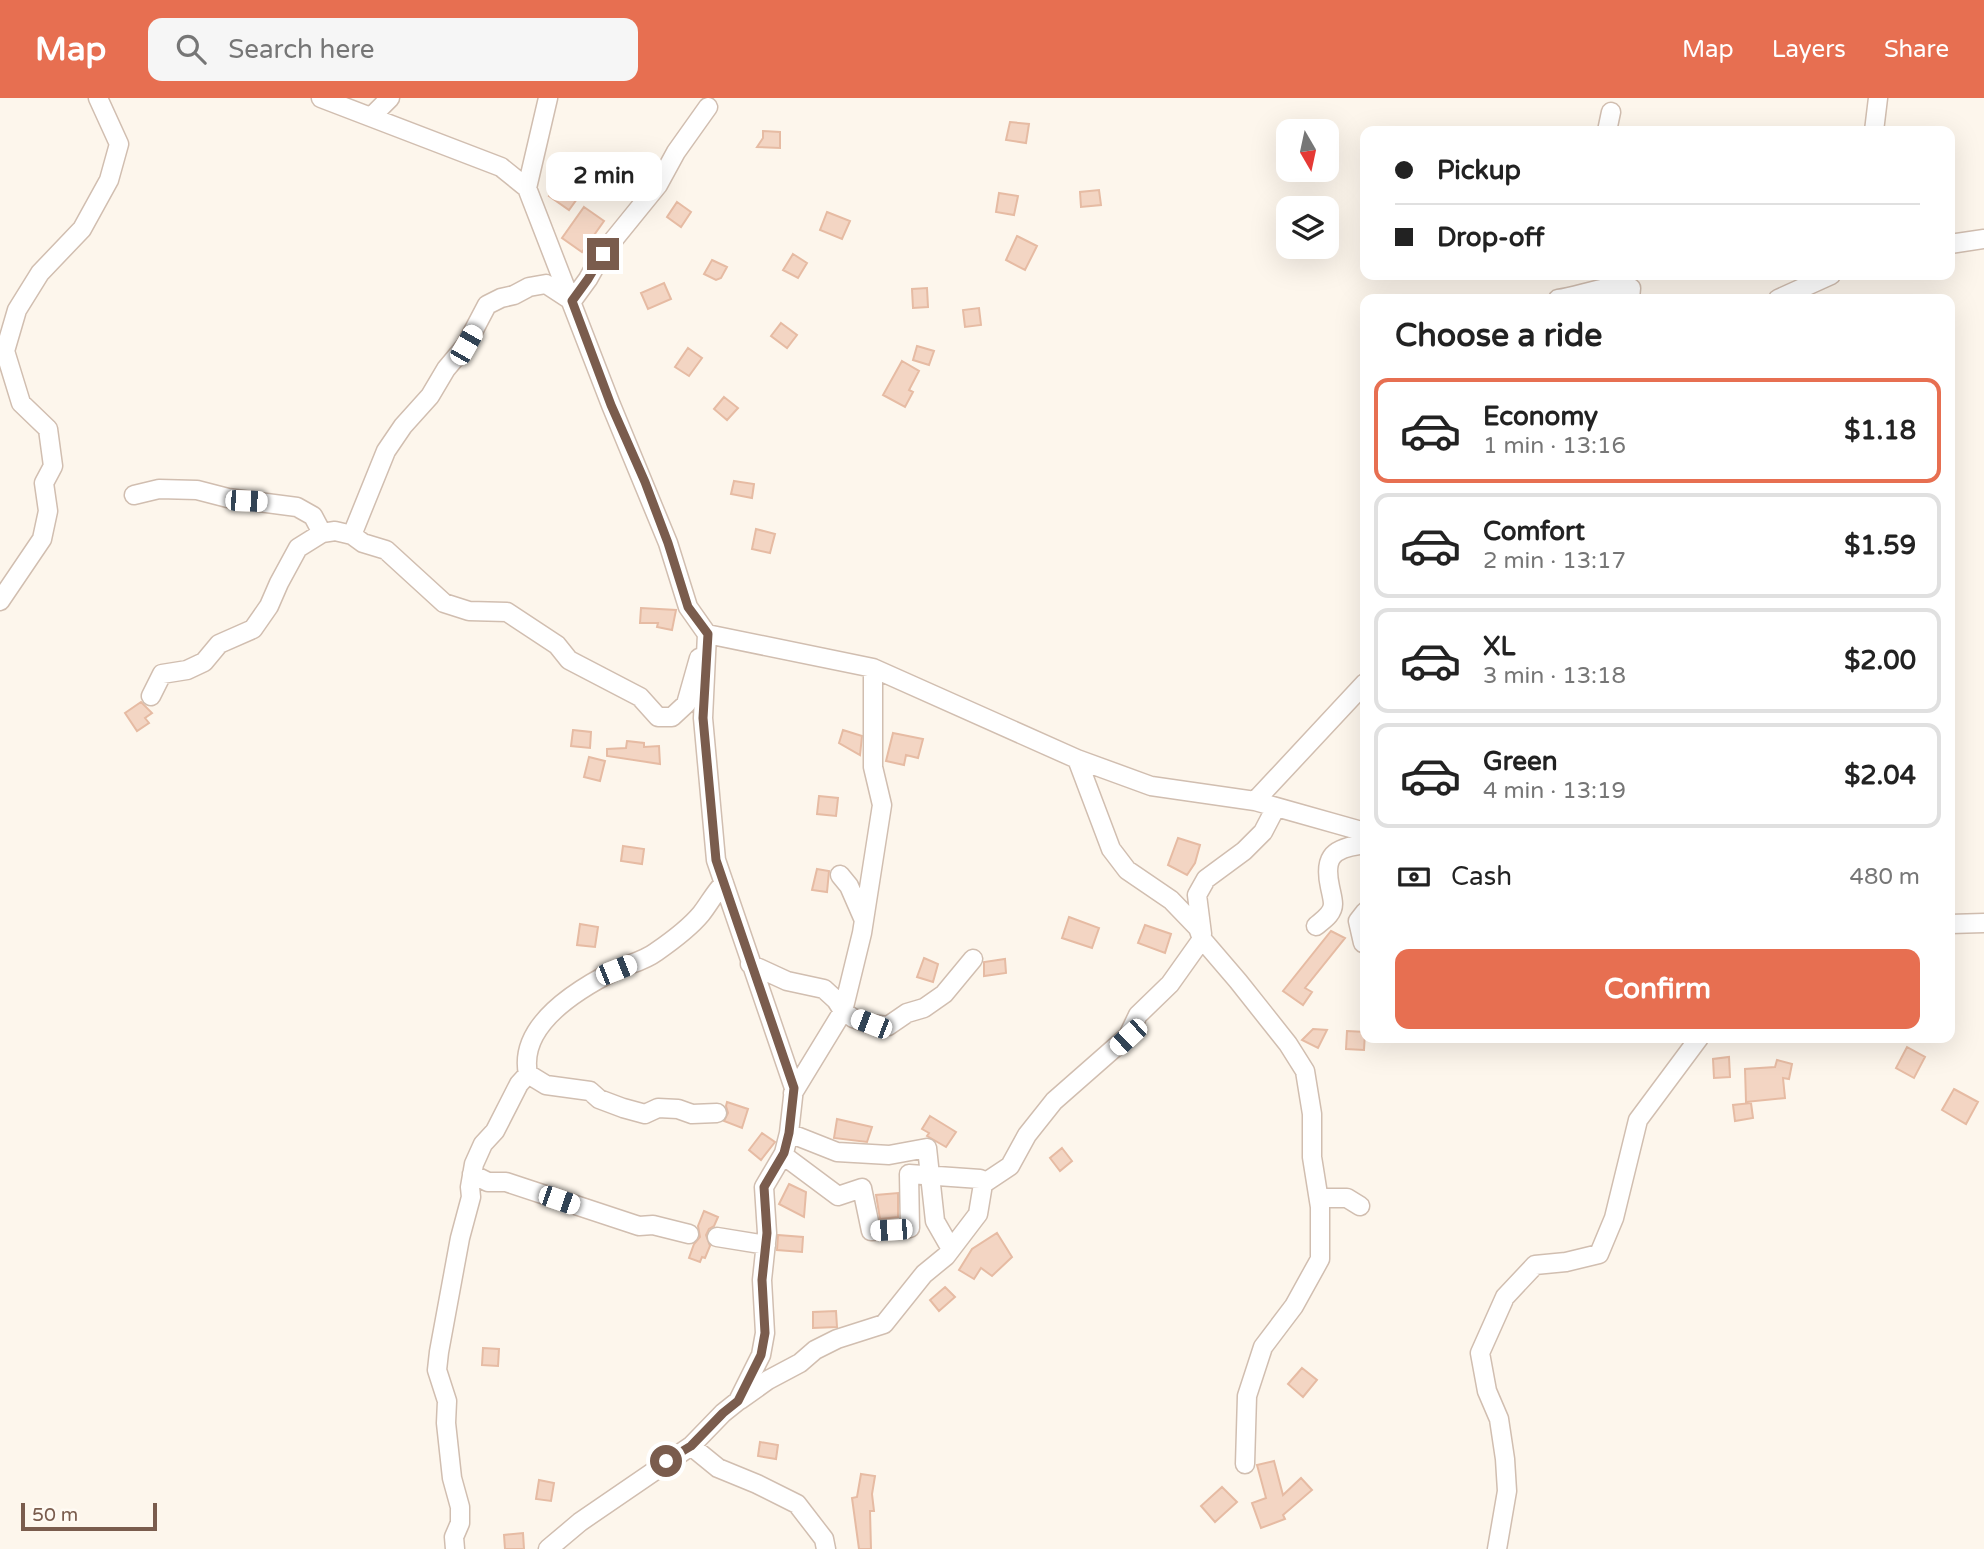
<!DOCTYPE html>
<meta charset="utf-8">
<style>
:root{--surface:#fff;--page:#f6f6f6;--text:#222;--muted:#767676;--line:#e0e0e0;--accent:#e76f51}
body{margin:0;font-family:"Varela Round",sans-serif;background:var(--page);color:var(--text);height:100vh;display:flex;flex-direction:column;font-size:26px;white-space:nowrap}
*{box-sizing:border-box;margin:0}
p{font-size:23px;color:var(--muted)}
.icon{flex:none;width:38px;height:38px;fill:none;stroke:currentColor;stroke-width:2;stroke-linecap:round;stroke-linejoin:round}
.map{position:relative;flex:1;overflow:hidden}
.details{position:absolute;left:1360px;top:196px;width:595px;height:749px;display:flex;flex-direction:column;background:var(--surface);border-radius:14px;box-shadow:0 7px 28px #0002}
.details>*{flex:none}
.banner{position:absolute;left:1360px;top:28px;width:595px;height:154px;border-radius:14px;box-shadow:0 7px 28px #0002;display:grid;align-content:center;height:154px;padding:0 35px;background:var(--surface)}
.needle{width:46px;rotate:171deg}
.tools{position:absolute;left:1276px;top:21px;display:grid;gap:14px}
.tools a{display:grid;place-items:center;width:63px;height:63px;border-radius:14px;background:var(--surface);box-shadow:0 7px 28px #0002;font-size:35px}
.scale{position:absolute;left:21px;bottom:18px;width:136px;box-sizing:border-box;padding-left:7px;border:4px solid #7a5c4d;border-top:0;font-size:19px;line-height:24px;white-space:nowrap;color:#7a5c4d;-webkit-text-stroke:5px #fffaf3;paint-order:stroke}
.end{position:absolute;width:32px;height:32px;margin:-16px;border:9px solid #7a5c4d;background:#fff;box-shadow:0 0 0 4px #fff}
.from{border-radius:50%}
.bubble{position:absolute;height:49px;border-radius:14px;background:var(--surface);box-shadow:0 7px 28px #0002;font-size:23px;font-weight:700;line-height:49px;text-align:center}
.car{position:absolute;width:21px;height:42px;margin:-21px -10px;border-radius:9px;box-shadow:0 0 5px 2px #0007;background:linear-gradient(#fff 24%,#345 0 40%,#fff 0 76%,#345 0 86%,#fff 0)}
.banner b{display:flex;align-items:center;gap:24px;height:66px;font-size:26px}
.banner b+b{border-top:2px solid var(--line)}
.banner i{width:18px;height:18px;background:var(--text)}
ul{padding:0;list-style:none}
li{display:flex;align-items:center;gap:21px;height:105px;margin:0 14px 10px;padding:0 21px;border:4px solid var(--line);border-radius:14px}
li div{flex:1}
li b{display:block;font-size:26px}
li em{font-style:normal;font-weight:700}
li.current{border-color:var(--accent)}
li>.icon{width:63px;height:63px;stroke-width:1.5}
h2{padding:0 35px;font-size:32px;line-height:84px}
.pay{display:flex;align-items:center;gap:18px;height:77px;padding:0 35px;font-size:26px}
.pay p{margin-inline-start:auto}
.action{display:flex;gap:14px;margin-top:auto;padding:14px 35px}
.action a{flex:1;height:80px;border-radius:14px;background:var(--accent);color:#fff;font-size:28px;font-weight:700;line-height:80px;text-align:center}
header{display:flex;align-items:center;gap:42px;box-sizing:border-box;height:98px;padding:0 35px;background:var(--accent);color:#fff}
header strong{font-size:33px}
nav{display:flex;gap:38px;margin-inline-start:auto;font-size:24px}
.search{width:490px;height:63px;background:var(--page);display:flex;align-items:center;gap:18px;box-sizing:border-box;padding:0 24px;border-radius:14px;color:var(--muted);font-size:26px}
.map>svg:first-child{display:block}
.building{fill:#f3d5c3;stroke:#e6bba3;stroke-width:2}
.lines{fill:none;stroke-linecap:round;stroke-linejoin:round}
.minor-casing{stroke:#d1beb0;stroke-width:21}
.minor{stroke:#fff;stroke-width:18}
.route{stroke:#7a5c4d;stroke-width:9}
</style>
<header>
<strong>Map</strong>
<div class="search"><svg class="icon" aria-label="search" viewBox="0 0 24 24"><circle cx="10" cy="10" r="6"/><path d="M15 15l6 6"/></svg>Search here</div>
<nav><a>Map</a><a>Layers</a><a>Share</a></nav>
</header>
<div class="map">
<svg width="1984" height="1451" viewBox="0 0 1984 1451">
<rect width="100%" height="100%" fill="#fdf6ec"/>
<path class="building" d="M1010,24L1029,26L1026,45L1006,42Z
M763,33L780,34V50L757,49L763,40Z
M572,66L592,80L569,112L549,98Z
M1099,92L1101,107L1081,109L1080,94Z
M999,95L1018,98L1014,117L996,114Z
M677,104L691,114L681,129L667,119Z
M584,109L604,123L582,154L562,140Z
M827,114L850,123L842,141L820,132Z
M1017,138L1037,148L1025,172L1006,162Z
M793,156L807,165L798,180L783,172Z
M712,162L727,169L721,180L716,182L704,176Z
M664,185L671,201L648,211L641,195Z
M927,190L928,209L913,210L912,191Z
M979,210L981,227L965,229L963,212Z
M781,225L797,237L787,250L771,238Z
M917,248L934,253L929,267L913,262Z
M688,250L702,260L689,278L675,269Z
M902,263L919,273L909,292L913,294L905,309L883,297Z
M724,299L738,310L727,322L714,311Z
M734,383L754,386L752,400L731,396Z
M756,431L775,436L770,455L752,451Z
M641,510L676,512L672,532L657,529L658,525H640Z
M141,604L152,615L145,620L149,625L137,633L125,615Z
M573,632L591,634L590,650L571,648Z
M843,632L862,638L860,657L839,645Z
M893,635L923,641L918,660L906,657L904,667L886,663Z
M627,643L644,645V649L659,648L660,666L607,658V651L626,650Z
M589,659L605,663L600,683L584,679Z
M819,698L838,700L836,718L817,716Z
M1178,740L1200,747L1195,765L1187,777L1168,767Z
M623,748L644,751L642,766L621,763Z
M817,771L829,773L827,794L812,792Z
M1069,819L1099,830L1092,850L1062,840Z
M580,826L598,829L595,849L577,847Z
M1145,827L1171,836L1165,855L1138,845Z
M1331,833L1345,840L1305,890L1312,894L1303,907L1283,893Z
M924,860L938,866L933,884L917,879Z
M1005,861L1006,875L984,878V864Z
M1313,931L1327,932L1318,950L1302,942Z
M1347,933L1365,934L1364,952L1346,951Z
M1907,949L1925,959L1914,980L1896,970Z
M1729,959L1730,979L1714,980L1713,961Z
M1777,962L1792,966L1789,981L1783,980L1785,1000L1746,1004L1745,971L1775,969Z
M1954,991L1978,1004L1966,1026L1942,1012Z
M727,1004L748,1011L742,1030L724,1023L728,1015L726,1008Z
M1751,1005L1753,1020L1735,1023L1733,1007Z
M930,1018L956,1034L946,1049L927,1038L929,1035L922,1031Z
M837,1021L872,1029L867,1044L834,1040Z
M762,1035L775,1044L761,1062L749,1052Z
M1062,1050L1072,1063L1060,1073L1050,1060Z
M789,1086L806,1094L804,1119L779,1106Z
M898,1095V1119L880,1121L876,1097Z
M704,1113L718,1119L714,1128L709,1131L706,1137L710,1148L705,1160L702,1159L700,1164L689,1160L694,1146L700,1139L698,1128Z
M997,1135L1012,1159L992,1178L981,1170L974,1181L959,1172L972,1151Z
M778,1137L803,1139L802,1154L777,1152Z
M945,1189L955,1199L939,1213L930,1202Z
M836,1213L837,1229L813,1230V1214Z
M483,1250L499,1251L498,1268L482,1267Z
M1302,1270L1317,1282L1303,1299L1288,1286Z
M760,1344L778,1347L776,1361L758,1358Z
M1274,1363L1283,1397L1301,1380L1312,1392L1283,1417L1285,1421L1261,1430L1252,1405L1266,1400L1257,1367Z
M861,1376L875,1378L872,1396L874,1413H870L871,1451H859L852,1400L857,1399Z
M539,1382L554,1385L551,1403L536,1401Z
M1222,1389L1237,1404L1215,1424L1201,1408Z
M523,1435L524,1451H505L504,1437Z"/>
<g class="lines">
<g class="minor-casing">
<path id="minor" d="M321,0L501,69L527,90L611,307L668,445L688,509L707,536L873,570L1077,661L1151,688L1255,703L1365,734
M372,18L390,0
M1607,33L1611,14
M1874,33L1878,0
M527,90L548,0
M1950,146L1984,141
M1558,201C1581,198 1609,185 1631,190L1630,201
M1778,201L1831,177
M134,397L159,391L197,392L228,400L297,409L313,418L322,435L335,433L352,437L363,445L386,452L444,505L469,513L507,514L557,547L569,562L640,599L658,619H672L686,606L699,560
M352,437L386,353L403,328L430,298L446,271L466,247L487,207L501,200L514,197L529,189L546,186L572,203L588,181L602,156L658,87L676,54L708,9
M0,503L42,441L48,413L44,385L53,368L48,331L21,305L5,253L17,212L40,175L82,131L109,82L119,46L98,0
M151,598L162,576L187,572L204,564L219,546L253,531L269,508L279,485L298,450L322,435
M1077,661L1111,751L1127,772L1171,802L1198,830L1202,841L1238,883L1288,946L1305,973L1312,1016V1059L1320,1109V1161L1294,1208L1263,1249L1247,1298L1245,1366
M1255,703L1365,585
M840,777L849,788L863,820
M1950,826L1984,825
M1316,828C1323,822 1333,816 1333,806C1333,801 1331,794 1330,789C1324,761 1331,751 1359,747L1365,739
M1202,836L1197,797L1206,781L1244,753L1263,734L1276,709
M1363,845L1358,823L1365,814
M750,866L787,883L824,891L836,902L843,913L853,920L871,926L888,928L907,915L924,910L944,896L973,861
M793,995L843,913L862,835L882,707L873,669V570
M717,1015L692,1016L678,1011L658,1010L645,1016L623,1010L599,1001L590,993L546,987L528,976C518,927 578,891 616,872C629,866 644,863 656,854C669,845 691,828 701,816C709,806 715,794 724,785
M789,1035L837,1054L889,1057L927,1050L935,1123L951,1151
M783,1057L838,1098L862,1090L871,1133L910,1130L909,1076L980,1081L983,1086
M472,1076L488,1084H506L639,1128L653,1127L689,1136
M983,1086L1010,1068L1027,1037L1054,1003L1128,938L1138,917L1170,886L1202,841
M1319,1100H1347L1360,1108
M717,1139L766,1147
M740,1302L768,1282L800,1265L815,1252L837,1241L884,1226L924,1176L946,1158L978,1116L983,1086
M691,1348L718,1370L757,1386L797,1406L824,1441L826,1451
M455,1451L454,1439L460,1425V1409L452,1380L446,1325L447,1303L437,1272L439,1254L460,1140L471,1099L470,1089L474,1066L483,1046L495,1033L519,986L528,976
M548,1451L580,1424L691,1348L723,1315L738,1303L761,1257L765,1235L762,1182L767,1135L764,1089L784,1055L789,1035L794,990L716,762L703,620L707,536
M1497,1451L1507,1393L1505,1361L1499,1321L1487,1293L1480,1255L1505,1199L1535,1167L1566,1164L1599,1156L1614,1120L1638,1022L1699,940"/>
</g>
<use href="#minor" class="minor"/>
</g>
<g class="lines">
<path class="route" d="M603,156L588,181L572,203L611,307L645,384L668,445L688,509L708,536L703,620L716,762L794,990L789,1035L784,1055L764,1089L767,1135L762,1182L765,1235L761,1257L738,1303L723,1315L691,1348L666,1363"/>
</g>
</svg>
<div class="tools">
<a><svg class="needle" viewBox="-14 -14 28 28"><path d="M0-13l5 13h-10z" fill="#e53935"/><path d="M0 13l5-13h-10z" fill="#767676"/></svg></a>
<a><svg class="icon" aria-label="layers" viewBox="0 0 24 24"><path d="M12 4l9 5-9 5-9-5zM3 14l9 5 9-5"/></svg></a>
</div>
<div class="scale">50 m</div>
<i class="end from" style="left:666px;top:1363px"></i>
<i class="end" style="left:603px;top:156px"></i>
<div class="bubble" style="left:546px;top:54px;width:116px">2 min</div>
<i class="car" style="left:466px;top:247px;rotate:30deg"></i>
<i class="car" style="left:246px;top:403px;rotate:92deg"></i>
<i class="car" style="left:616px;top:872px;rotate:68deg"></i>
<i class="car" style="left:871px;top:926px;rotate:291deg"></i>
<i class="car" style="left:1128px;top:939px;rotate:227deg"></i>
<i class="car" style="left:559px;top:1102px;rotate:109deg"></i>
<i class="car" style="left:891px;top:1132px;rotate:267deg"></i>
<div class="banner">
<b><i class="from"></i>Pickup</b>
<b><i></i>Drop-off</b>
</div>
<section class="details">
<h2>Choose a ride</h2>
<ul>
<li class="current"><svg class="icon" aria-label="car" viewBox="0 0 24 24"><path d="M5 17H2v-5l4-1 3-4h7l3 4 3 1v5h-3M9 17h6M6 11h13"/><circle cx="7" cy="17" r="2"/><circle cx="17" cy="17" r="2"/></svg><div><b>Economy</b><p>1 min · 13:16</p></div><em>$1.18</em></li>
<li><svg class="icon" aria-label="car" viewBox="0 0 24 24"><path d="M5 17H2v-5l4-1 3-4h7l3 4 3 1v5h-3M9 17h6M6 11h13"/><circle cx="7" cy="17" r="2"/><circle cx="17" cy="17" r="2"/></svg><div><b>Comfort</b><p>2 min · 13:17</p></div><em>$1.59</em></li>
<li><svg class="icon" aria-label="car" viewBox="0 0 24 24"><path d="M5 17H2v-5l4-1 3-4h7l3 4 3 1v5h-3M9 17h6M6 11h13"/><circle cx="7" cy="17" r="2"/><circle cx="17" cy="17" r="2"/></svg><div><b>XL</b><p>3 min · 13:18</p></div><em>$2.00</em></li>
<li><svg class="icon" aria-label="car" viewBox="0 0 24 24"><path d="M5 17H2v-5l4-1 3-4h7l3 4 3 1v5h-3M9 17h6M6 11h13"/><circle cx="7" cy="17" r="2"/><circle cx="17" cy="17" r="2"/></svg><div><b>Green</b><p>4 min · 13:19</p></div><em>$2.04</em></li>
</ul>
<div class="pay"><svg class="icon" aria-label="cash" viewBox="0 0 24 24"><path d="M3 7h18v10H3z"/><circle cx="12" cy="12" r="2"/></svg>Cash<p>480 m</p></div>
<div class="action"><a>Confirm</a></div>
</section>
</div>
